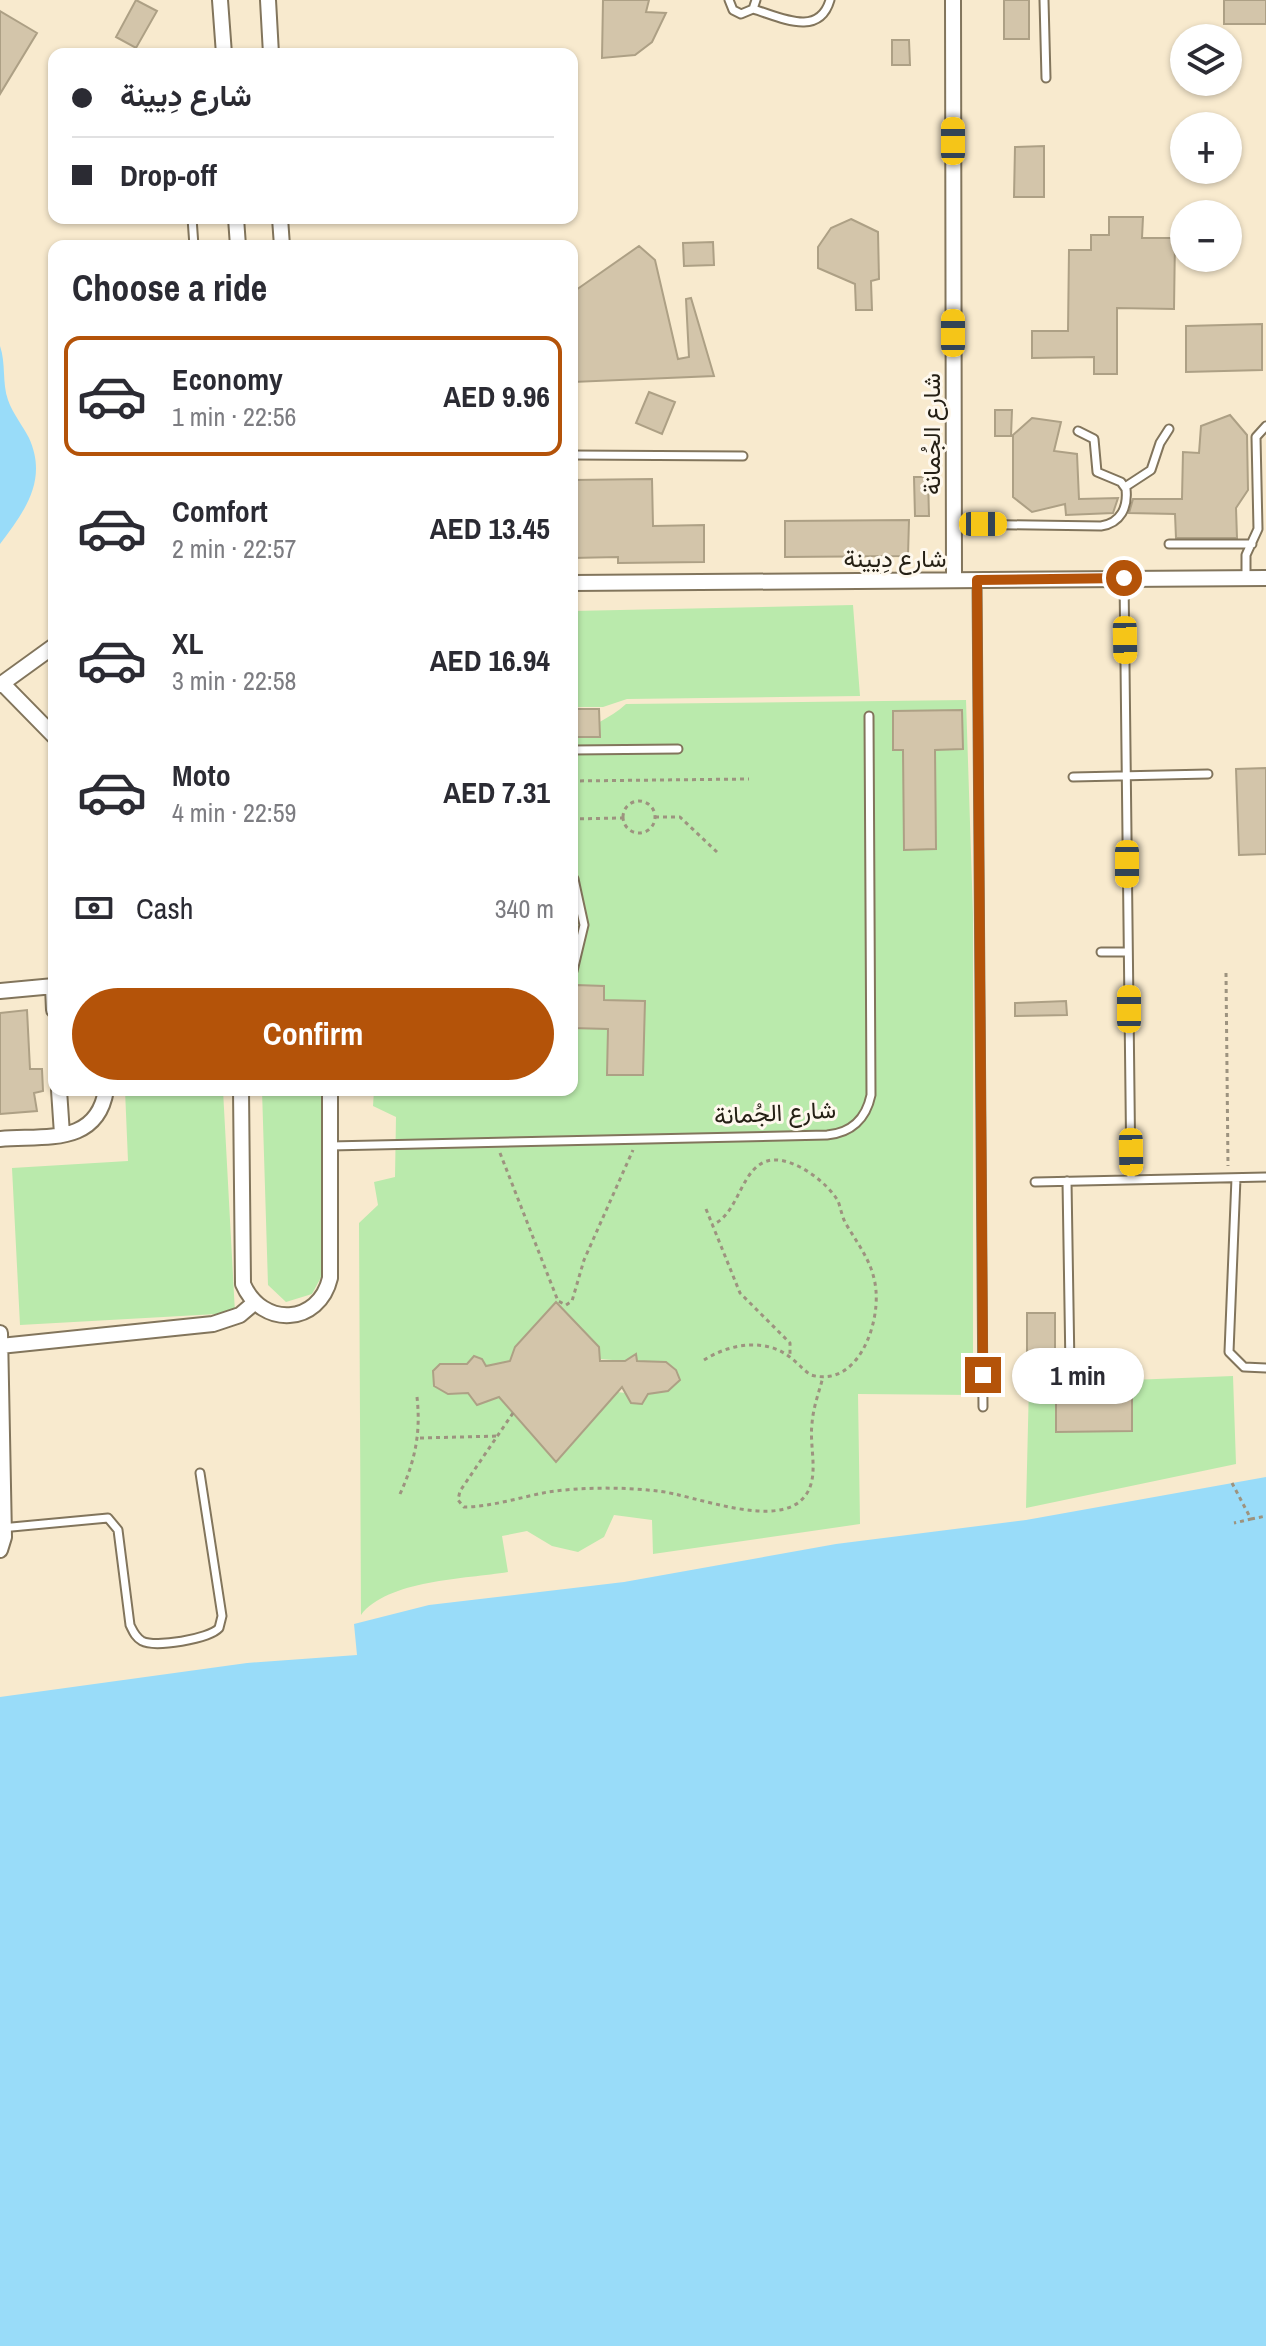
<!DOCTYPE html>
<meta charset="utf-8">
<style>
:root{--surface:#fff;--page:#f7f7f7;--text:#2b2b33;--muted:#7c7c81;--line:#e1e1e2;--accent:#b45309}
body{margin:0;font-family:"Archivo Narrow",Vazirmatn,sans-serif;background:var(--page);color:var(--text);height:100vh;display:flex;flex-direction:column;font-size:30px;white-space:nowrap}
*{box-sizing:border-box;margin:0}
p{font-size:26px;color:var(--muted)}
.icon{flex:none;width:44px;height:44px;fill:none;stroke:currentColor;stroke-width:2;stroke-linecap:round;stroke-linejoin:round}
.map{position:relative;flex:1;overflow:hidden}
.details{position:absolute;left:48px;top:240px;width:530px;height:856px;display:flex;flex-direction:column;background:var(--surface);border-radius:16px;box-shadow:0 2px 6px #0004}
.details>*{flex:none}
.guide{position:absolute;left:48px;top:48px;width:530px;height:176px;border-radius:16px;box-shadow:0 2px 6px #0004;display:grid;align-content:center;height:176px;padding:0 24px;background:var(--surface)}
.controls{position:absolute;left:1170px;top:24px;display:grid;gap:16px}
.controls a{display:grid;place-items:center;width:72px;height:72px;border-radius:50%;background:var(--surface);box-shadow:0 2px 6px #0004;font-size:40px}
.end{position:absolute;width:36px;height:36px;margin:-18px;border:10px solid #b45309;background:#fff;box-shadow:0 0 0 4px #fff}
.from{border-radius:50%}
.bubble{position:absolute;height:56px;border-radius:28px;background:var(--surface);box-shadow:0 2px 6px #0004;font-size:26px;font-weight:700;line-height:56px;text-align:center}
.car{position:absolute;width:24px;height:48px;margin:-24px -12px;border-radius:10px;box-shadow:0 0 6px 2px #0007;background:linear-gradient(#f5c518 24%,#345 0 40%,#f5c518 0 76%,#345 0 86%,#f5c518 0)}
.guide b{display:flex;align-items:center;gap:28px;height:76px;font-size:30px}
.guide b+b{border-top:2px solid var(--line)}
.guide i{width:20px;height:20px;background:var(--text)}
ul{padding:0;list-style:none}
li{display:flex;align-items:center;gap:24px;height:120px;margin:0 16px 12px;padding:0 8px;border:4px solid transparent;border-radius:16px}
li div{flex:1}
li b{display:block;font-size:30px}
li em{font-style:normal;font-weight:700}
li.current{border-color:var(--accent)}
li>.icon{width:72px;height:72px;stroke-width:1.5}
h2{padding:0 24px;font-size:36px;line-height:96px}
.pay{display:flex;align-items:center;gap:20px;height:88px;padding:0 24px;font-size:30px}
.pay p{margin-inline-start:auto}
.action{display:flex;gap:16px;margin-top:auto;padding:16px 24px}
.action a{flex:1;height:92px;border-radius:48px;background:var(--accent);color:#fff;font-size:32px;font-weight:700;line-height:92px;text-align:center}
.map>svg:first-child{display:block}
.green{fill:#baeaac;fill-rule:evenodd}
.water{fill:#99dcf9}
.building{fill:#d3c5aa;stroke:#ada085;stroke-width:2}
.lines{fill:none;stroke-linecap:round;stroke-linejoin:round}
.lane-casing{stroke:#82755c;stroke-width:11}
.street-casing{stroke:#82755c;stroke-width:18}
.path{stroke:#9d937f;stroke-width:3;stroke-dasharray:4 4;stroke-linecap:butt}
.lane{stroke:#fff;stroke-width:7}
.street{stroke:#fff;stroke-width:14}
.route{stroke:#b45309;stroke-width:10}
.labels{text-anchor:middle;dominant-baseline:central;stroke-width:6;stroke-linejoin:round;paint-order:stroke}
.street-label{font-size:24px;fill:#252015;stroke:#fef8ed}
</style>
<div class="map">
<svg width="1266" height="2346" viewBox="0 0 1266 2346">
<rect width="100%" height="100%" fill="#f8eace"/>
<path class="green" d="M853,605L860,696L627,699L603,707H572V611Z
M966,700L973,915V1395L858,1394L860,1524L653,1554L652,1520L614,1515L604,1537L578,1552L552,1546L527,1531L502,1536L508,1572C466,1579 387,1580 361,1615L359,1223L378,1205L374,1182L395,1177L396,1117L373,1106L374,1090H572V1053L577,1052V1028L608,1029V1075H643L645,1001L604,1000V986L576,985V1000H572V737C591,725 610,719 626,704ZM962,710V749L893,750V711ZM903,767H935L936,849L904,850ZM556,1302L599,1347L600,1359L625,1361L636,1354L637,1361L680,1380L668,1391L648,1394L642,1404L631,1403L626,1393L617,1392L556,1462L495,1393L477,1405L468,1393L448,1394L434,1386L440,1365L467,1364L474,1356L482,1359L486,1366L510,1361L515,1347Z
M125,1090H223L235,1313L20,1325L12,1168L128,1161Z
M262,1090H323L326,1268L312,1294L286,1302L268,1285Z
M1233,1376L1236,1464L1026,1508L1029,1384ZM1131,1385L1056,1431V1387Z"/>
<path class="water" d="M0,346C6,363 2,383 8,400C13,414 23,426 29,438C48,480 25,511 0,544Z
M1266,1477V2346H0V1697L247,1663L357,1655L354,1624L429,1605L624,1582L836,1544L1026,1520Z"/>
<path class="building" d="M136,0L157,11L136,48L116,37Z
M603,0H649L646,12L666,13L652,42L635,55L602,58Z
M1004,0H1029V39H1004Z
M1224,0H1266V24H1224Z
M0,11L37,33L0,94Z
M892,40H909L910,65H892Z
M1044,146V197H1014L1015,147Z
M1109,217H1143L1142,238H1175L1174,309L1117,308V374H1094V357L1032,358V331H1068L1069,250H1091V235H1109Z
M851,219L878,232L879,279L871,281L872,310H856L855,284L818,268V247L831,228Z
M713,242L714,265L684,266L683,243Z
M639,246L655,260L678,359L689,357L686,299L691,298L714,376L573,382L576,290Z
M1262,324V370L1186,372V326Z
M649,392L675,402L662,434L636,423Z
M995,410H1012L1011,436H995Z
M1230,415L1247,435L1248,490L1236,508L1237,538H1176L1175,514L1129,513L1133,499H1182L1183,452L1199,453L1201,426Z
M1032,418L1061,422L1054,451L1077,454L1079,499L1118,498L1113,513L1066,515L1065,504L1032,512L1013,497V435Z
M914,477H928L929,516H915Z
M652,479L653,526L704,525V562L618,563V557L572,558V480Z
M909,520L908,556L785,557V521Z
M572,709H599L600,737H572Z
M962,710L963,749L935,750L936,849L904,850L903,750H893V711Z
M1266,768V854L1239,855L1236,769Z
M576,985L604,986V1000L645,1001L643,1075H607L608,1029L572,1028Z
M1066,1001L1067,1015L1015,1016V1003Z
M27,1010L30,1069H42L43,1091L34,1093L37,1111L0,1114V1013Z
M556,1302L599,1347L600,1361H625L636,1354L637,1361L666,1362L676,1370L680,1380L668,1391L648,1394L642,1404L631,1403L622,1387L556,1462L499,1397L477,1405L468,1393L448,1394L434,1386L433,1371L440,1364H467L474,1356L482,1359L486,1366L510,1361L515,1347Z
M1027,1313H1055V1355H1027Z
M1132,1385V1431L1056,1432V1387Z"/>
<g class="lines">
<g class="lane-casing">
<path id="lane" d="M729,0L733,10L741,14L753,9L756,0
M1044,0L1046,78
M753,9C780,17 819,38 830,0
M192,218L194,246
M572,455L743,456
M1125,487L1151,470L1160,443L1169,429
M953,524L1101,526C1121,523 1128,507 1126,489L1121,482L1097,472L1094,439L1078,431
M1169,544H1252
M1246,577V555L1258,529L1256,437L1266,426
M1124,578L1131,1180
M977,580L983,1407
M572,750L678,749
M1073,777L1208,774
M1101,952H1128
M573,971L584,925L574,879
M330,1146L827,1135C851,1133 866,1119 871,1095L869,716
M1236,1178L1229,1352L1244,1367L1266,1368
M1067,1181L1070,1368
M1035,1182L1266,1177
M1036,1368L1104,1369
M1,1528L108,1518L118,1530L130,1625C133,1631 135,1637 142,1641C155,1648 209,1639 219,1628L222,1616L200,1473"/>
</g>
<g class="street-casing">
<path id="street" d="M220,0L224,54
M268,0L271,54
M953,0L954,580
M236,218L238,246
M280,218L282,246
M572,583L1266,578
M2,683L54,736
M0,685L54,646
M53,986L54,1010
M0,991L54,986
M59,1090L62,1134
M241,1090L243,1284C262,1328 319,1325 330,1278V1090
M0,1139C45,1135 97,1146 106,1090
M0,1333L4,1537L0,1550
M0,1346L213,1324L240,1315L254,1303"/>
</g>
<path class="path" d="M572,781L749,779
M623 817a16 16 0 1 1 32 0a16 16 0 1 1-32 0Z
M655,817H680L717,852
M572,819L622,818
M1226,973L1228,1166
M500,1153L558,1301L566,1305L572,1301L584,1260L633,1150
M706,1209L740,1293L790,1343V1357
M704,1360C729,1344 766,1337 791,1358C798,1363 803,1370 811,1375C857,1388 879,1327 876,1291C874,1264 859,1246 846,1224C842,1217 841,1209 838,1201C827,1182 795,1158 772,1160C740,1164 741,1213 712,1225
M513,1413L460,1491L458,1500L464,1507C491,1507 521,1497 548,1492C583,1487 623,1487 658,1491C694,1495 779,1531 805,1496C820,1477 809,1447 812,1424C813,1408 819,1392 823,1377
M420,1438L500,1436
M1232,1483L1251,1519L1234,1523
M400,1494C415,1461 421,1433 417,1397
M1251,1519L1266,1516"/>
<use href="#lane" class="lane"/>
<use href="#street" class="street"/>
</g>
<g class="lines">
<path class="route" d="M983,1375L977,580L1124,578"/>
</g>
<g class="labels">
<g class="street-label">
<text transform="translate(931 434) rotate(-90)">شارع الجُمانة</text>
<text x="895" y="558">شارع دِيينة</text>
<text transform="translate(775 1112) rotate(-3)">شارع الجُمانة</text>
</g>
</g>
</svg>
<div class="controls">
<a><svg class="icon" aria-label="layers" viewBox="0 0 24 24"><path d="M12 4l9 5-9 5-9-5zM3 14l9 5 9-5"/></svg></a>
<a>+</a>
<a>−</a>
</div>
<i class="end from" style="left:1124px;top:578px"></i>
<i class="end" style="left:983px;top:1375px"></i>
<div class="bubble" style="left:1012px;top:1348px;width:132px">1 min</div>
<i class="car" style="left:953px;top:141px;rotate:0deg"></i>
<i class="car" style="left:953px;top:333px;rotate:0deg"></i>
<i class="car" style="left:983px;top:524px;rotate:90deg"></i>
<i class="car" style="left:1125px;top:640px;rotate:179deg"></i>
<i class="car" style="left:1127px;top:864px;rotate:180deg"></i>
<i class="car" style="left:1129px;top:1009px;rotate:0deg"></i>
<i class="car" style="left:1131px;top:1152px;rotate:179deg"></i>
<div class="guide">
<b><i class="from"></i>شارع دِيينة</b>
<b><i></i>Drop-off</b>
</div>
<section class="details">
<h2>Choose a ride</h2>
<ul>
<li class="current"><svg class="icon" aria-label="car" viewBox="0 0 24 24"><path d="M5 17H2v-5l4-1 3-4h7l3 4 3 1v5h-3M9 17h6M6 11h13"/><circle cx="7" cy="17" r="2"/><circle cx="17" cy="17" r="2"/></svg><div><b>Economy</b><p>1 min · 22:56</p></div><em>AED 9.96</em></li>
<li><svg class="icon" aria-label="car" viewBox="0 0 24 24"><path d="M5 17H2v-5l4-1 3-4h7l3 4 3 1v5h-3M9 17h6M6 11h13"/><circle cx="7" cy="17" r="2"/><circle cx="17" cy="17" r="2"/></svg><div><b>Comfort</b><p>2 min · 22:57</p></div><em>AED 13.45</em></li>
<li><svg class="icon" aria-label="car" viewBox="0 0 24 24"><path d="M5 17H2v-5l4-1 3-4h7l3 4 3 1v5h-3M9 17h6M6 11h13"/><circle cx="7" cy="17" r="2"/><circle cx="17" cy="17" r="2"/></svg><div><b>XL</b><p>3 min · 22:58</p></div><em>AED 16.94</em></li>
<li><svg class="icon" aria-label="car" viewBox="0 0 24 24"><path d="M5 17H2v-5l4-1 3-4h7l3 4 3 1v5h-3M9 17h6M6 11h13"/><circle cx="7" cy="17" r="2"/><circle cx="17" cy="17" r="2"/></svg><div><b>Moto</b><p>4 min · 22:59</p></div><em>AED 7.31</em></li>
</ul>
<div class="pay"><svg class="icon" aria-label="cash" viewBox="0 0 24 24"><path d="M3 7h18v10H3z"/><circle cx="12" cy="12" r="2"/></svg>Cash<p>340 m</p></div>
<div class="action"><a>Confirm</a></div>
</section>
</div>
